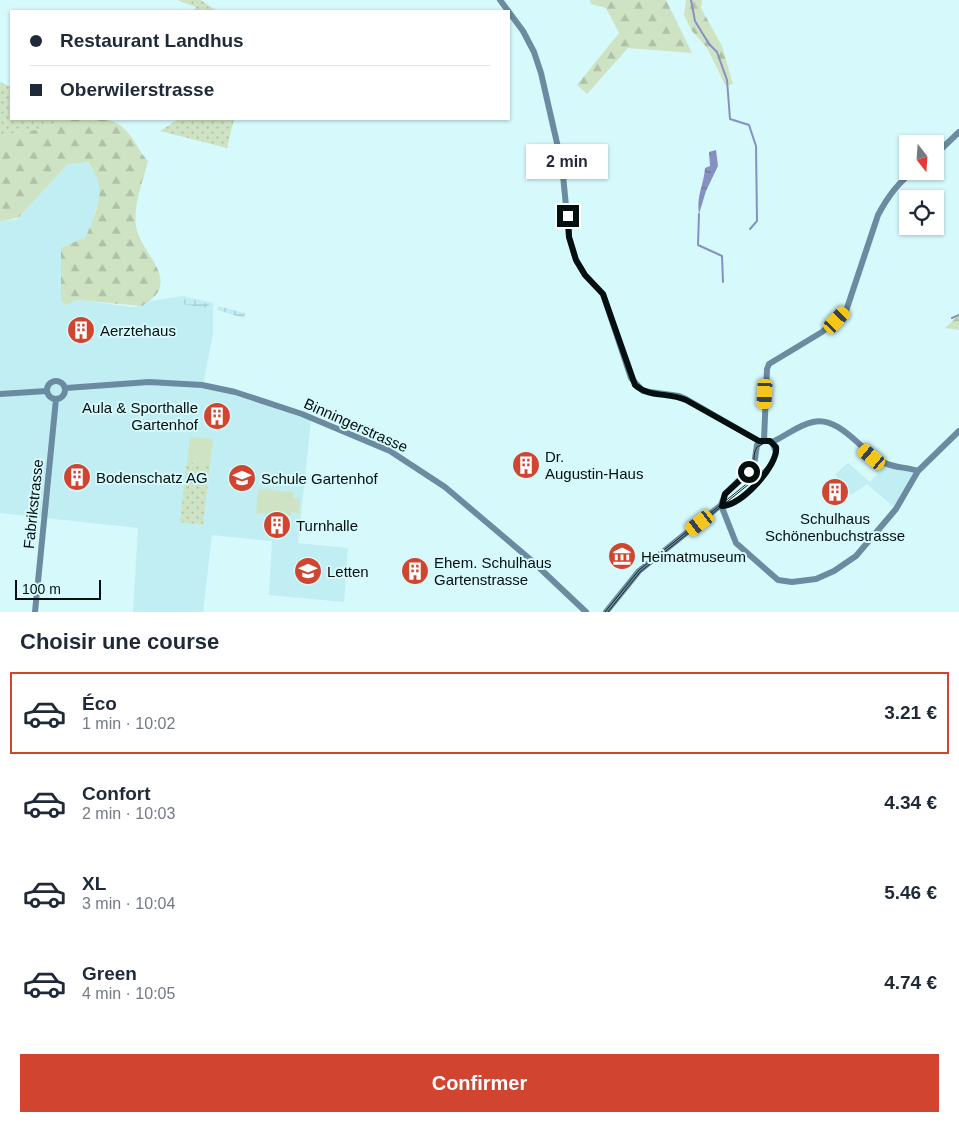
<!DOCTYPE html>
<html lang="fr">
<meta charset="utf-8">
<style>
:root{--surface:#fff;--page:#f2f2f3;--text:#1f2937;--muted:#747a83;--line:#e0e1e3;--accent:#d04430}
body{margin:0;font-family:Arial,sans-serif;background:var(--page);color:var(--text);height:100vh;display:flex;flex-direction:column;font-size:19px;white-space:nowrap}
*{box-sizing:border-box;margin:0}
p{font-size:16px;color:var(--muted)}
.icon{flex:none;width:28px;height:28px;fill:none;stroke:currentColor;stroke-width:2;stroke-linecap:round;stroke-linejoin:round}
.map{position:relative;height:612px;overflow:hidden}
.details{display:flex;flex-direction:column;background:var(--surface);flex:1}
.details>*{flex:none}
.banner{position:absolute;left:10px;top:10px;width:500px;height:110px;border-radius:0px;box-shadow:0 1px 4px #0004;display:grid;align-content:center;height:110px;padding:0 20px;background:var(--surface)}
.needle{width:32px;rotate:163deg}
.tools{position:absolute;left:899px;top:135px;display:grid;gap:10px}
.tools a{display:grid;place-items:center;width:45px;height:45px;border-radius:0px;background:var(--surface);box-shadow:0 1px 4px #0004;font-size:25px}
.scale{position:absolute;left:15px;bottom:12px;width:86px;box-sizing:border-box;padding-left:5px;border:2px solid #040f10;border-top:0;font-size:14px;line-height:18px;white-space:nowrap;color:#040f10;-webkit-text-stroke:4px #d6f9fc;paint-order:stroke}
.end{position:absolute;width:22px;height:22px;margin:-11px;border:6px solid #040f10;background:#fff;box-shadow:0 0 0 2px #fff}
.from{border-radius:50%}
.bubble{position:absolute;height:35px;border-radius:0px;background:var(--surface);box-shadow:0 1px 4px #0004;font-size:16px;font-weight:600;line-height:35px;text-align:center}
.car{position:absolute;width:15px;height:30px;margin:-15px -8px;border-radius:6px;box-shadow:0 0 4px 1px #0007;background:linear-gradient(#f5c518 24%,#345 0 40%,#f5c518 0 76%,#345 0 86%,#f5c518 0)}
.banner b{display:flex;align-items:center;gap:18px;height:48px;font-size:19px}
.banner b+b{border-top:1px solid var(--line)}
.banner i{width:12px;height:12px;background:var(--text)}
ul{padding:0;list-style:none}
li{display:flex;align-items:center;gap:15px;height:82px;margin:0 10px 8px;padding:0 10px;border:2px solid transparent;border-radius:0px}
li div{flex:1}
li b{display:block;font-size:19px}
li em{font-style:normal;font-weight:600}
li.current{border-color:var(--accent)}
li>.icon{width:45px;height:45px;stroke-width:1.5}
h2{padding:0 20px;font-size:22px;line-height:60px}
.primary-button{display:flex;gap:10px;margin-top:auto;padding:10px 20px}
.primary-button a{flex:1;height:58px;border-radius:0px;background:var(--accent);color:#fff;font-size:20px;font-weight:600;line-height:58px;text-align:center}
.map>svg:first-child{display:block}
.built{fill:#c1eef2}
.industrial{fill:url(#industrial-grid)}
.grass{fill:url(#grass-dots)}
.forest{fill:url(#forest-firs)}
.pitch{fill:#cee3c3}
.water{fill:url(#water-ripples)}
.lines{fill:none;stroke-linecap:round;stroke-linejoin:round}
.stream{stroke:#8592c1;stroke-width:2}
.secondary{stroke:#6b8ba0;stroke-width:6}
.tram{stroke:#1b292a;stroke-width:1}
.route{stroke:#040f10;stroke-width:6}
.labels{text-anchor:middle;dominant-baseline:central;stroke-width:4;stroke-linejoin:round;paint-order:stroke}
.poi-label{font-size:15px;fill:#040f10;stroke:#d6f9fc;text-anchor:start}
.street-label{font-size:15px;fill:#040f10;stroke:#d6f9fc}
</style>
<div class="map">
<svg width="959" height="612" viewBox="0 0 959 612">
<defs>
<pattern id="industrial-grid" width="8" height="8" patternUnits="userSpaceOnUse" patternTransform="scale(1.25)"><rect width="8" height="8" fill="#c1eef2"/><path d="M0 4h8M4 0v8" fill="none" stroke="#a4cbce"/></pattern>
<pattern id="grass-dots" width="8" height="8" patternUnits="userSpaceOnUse" patternTransform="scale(1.25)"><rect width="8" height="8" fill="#cee3c3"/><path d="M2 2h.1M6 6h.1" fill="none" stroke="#afc2a6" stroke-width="1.8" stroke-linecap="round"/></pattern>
<pattern id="forest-firs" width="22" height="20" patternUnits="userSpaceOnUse" patternTransform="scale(1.25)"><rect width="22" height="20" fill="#cee3c3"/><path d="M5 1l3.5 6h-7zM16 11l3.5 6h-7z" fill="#afc2a6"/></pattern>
<pattern id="water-ripples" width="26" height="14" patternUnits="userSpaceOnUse" patternTransform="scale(1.25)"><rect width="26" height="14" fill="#8592c1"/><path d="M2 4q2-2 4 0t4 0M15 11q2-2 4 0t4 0" fill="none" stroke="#6b769b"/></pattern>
</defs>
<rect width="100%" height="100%" fill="#d6f9fc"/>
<path class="built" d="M85,160L95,172L101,184L99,200L66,305L77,300L133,307L142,306L151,301L183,296L213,303V334L203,385L311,420L298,543L348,548L344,602L269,595L272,541L212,535L203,612H133L138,528L0,513V222L17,219L68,164Z
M862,448L872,457L918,471L896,509L867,484L851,495L835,474L848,463L870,482L878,473L857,454Z"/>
<path class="industrial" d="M182,299L193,300L209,304L208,308L182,304Z
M218,306L245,313L244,318L217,310Z"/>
<path class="grass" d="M177,0H201L217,11H193L196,7Z
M0,82L11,87V119H69L40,129L5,135L0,140Z
M179,119H234L227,148L160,131Z
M187,462L210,464L203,525L180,522Z"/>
<path class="forest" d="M590,0H666L692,53L628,48L587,94L577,85L619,33L606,8L591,4Z
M686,0H702L701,8L722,46L733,84L726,86L707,48L692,31L684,15Z
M69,119C96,119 115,113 132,138C138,146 141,154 148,161C143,181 133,205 136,226C141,256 185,281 142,306L77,300L66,305L61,300V248L86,237C97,207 109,190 88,162L68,164L19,217L0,222V140L5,135L40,129Z
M959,315V330L945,328Z"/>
<path class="pitch" d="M190,437L213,439L210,464L187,462Z
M258,489L293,492V498L300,499L299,513L291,512V516L256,513Z"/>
<path class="water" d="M716,150L718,166L706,191L699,214C696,196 704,184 705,168L710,166L709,152Z"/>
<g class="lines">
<path class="stream" d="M691,0L695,21L709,44L717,52L727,80L730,119L749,125L756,146L757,221L750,229
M699,214L698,245L722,256L723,282
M952,318L959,315"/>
<path class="secondary" d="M500,0L523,31L534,52L541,73L562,165L569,237L576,260L585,275L603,294L631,378L643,391L679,396L686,399L759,441
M935,155L959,132
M47 390a9 9 0 1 1 18 0a9 9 0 1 1-18 0Z
M66,388L149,382L202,385L235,392L302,414L390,451L445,487L531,560L586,612
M0,394L47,391
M764,440L767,369L769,364L822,332L846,311L878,215C887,198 898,182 914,171
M764,440L772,442L776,452C773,469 740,508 721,505L725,494L754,465L757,445Z
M772,442C786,436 798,425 813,422C841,416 862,453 885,463C895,468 907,467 918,471
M721,505L736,543L778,580L792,582L816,579L834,571L856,556L896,509L918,471L959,431
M35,612L56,399
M606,612L639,571L721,505"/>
<path class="tram" d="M605,612L639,570L749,482C759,470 750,458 757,447L766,442L773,446L776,452L773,460L754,480L640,572L608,612"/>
</g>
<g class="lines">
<path class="route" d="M568,216L569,237L576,260L585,275L603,294L635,385C650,398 668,392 686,400L759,441H770L776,447C779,465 740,507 722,506L725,494L749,472"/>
</g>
<defs>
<g id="building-disc" transform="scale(1.4375)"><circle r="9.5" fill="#d04430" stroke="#d6f9fc"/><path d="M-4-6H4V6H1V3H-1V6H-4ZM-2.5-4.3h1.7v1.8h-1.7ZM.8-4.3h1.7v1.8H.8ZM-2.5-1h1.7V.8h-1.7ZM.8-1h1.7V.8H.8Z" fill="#fff"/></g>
<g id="school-disc" transform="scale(1.4375)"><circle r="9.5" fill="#d04430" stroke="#d6f9fc"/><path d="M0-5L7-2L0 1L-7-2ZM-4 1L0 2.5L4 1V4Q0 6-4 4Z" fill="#fff"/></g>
<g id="museum-disc" transform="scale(1.4375)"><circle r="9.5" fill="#d04430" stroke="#d6f9fc"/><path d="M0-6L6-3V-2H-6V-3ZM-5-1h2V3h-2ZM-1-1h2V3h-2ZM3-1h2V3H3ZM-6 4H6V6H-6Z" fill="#fff"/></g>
</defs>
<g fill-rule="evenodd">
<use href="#building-disc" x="81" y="330"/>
<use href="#building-disc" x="217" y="416"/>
<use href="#building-disc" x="526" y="465"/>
<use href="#building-disc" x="77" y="477"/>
<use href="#school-disc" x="242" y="478"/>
<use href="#building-disc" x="835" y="492"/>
<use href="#building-disc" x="277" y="525"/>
<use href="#museum-disc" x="622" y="556"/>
<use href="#school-disc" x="308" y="571"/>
<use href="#building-disc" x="415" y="571"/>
</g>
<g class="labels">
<g class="poi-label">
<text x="100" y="330">Aerztehaus</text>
<text x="198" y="407" text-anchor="end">Aula &amp; Sporthalle<tspan x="198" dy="17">Gartenhof</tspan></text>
<text x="545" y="456">Dr.<tspan x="545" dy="17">Augustin-Haus</tspan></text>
<text x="96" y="477">Bodenschatz AG</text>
<text x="261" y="478">Schule Gartenhof</text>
<text x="835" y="518" text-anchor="middle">Schulhaus<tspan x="835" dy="17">Schönenbuchstrasse</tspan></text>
<text x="296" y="525">Turnhalle</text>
<text x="641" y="556">Heimatmuseum</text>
<text x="434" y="562">Ehem. Schulhaus<tspan x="434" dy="17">Gartenstrasse</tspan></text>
<text x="327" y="571">Letten</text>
</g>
<g class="street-label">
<text transform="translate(356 425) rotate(24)">Binningerstrasse</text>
<text transform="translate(33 504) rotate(-84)">Fabrikstrasse</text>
</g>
</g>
</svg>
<div class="tools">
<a><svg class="needle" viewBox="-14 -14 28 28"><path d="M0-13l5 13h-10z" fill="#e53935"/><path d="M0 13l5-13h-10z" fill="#747a83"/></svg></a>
<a><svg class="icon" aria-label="locate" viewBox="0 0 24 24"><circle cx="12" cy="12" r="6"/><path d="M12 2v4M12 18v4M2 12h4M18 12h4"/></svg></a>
</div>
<div class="scale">100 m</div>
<i class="end from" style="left:749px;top:472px"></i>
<i class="end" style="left:568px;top:216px"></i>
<div class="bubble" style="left:526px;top:144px;width:82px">2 min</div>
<i class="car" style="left:837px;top:320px;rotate:43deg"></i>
<i class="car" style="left:765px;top:394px;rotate:183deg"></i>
<i class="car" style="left:872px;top:457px;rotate:310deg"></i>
<i class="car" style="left:700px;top:523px;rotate:232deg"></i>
<div class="banner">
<b><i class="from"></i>Restaurant Landhus</b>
<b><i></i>Oberwilerstrasse</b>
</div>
</div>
<section class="details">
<h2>Choisir une course</h2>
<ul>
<li class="current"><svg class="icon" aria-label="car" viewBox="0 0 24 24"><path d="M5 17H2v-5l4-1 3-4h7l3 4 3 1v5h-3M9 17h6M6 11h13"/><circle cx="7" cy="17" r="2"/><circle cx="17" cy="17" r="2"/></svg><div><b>Éco</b><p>1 min · 10:02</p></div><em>3.21 €</em></li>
<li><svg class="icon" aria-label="car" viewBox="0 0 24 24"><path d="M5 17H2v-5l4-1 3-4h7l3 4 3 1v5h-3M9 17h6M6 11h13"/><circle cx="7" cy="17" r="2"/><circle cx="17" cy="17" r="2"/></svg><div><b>Confort</b><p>2 min · 10:03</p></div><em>4.34 €</em></li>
<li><svg class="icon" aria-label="car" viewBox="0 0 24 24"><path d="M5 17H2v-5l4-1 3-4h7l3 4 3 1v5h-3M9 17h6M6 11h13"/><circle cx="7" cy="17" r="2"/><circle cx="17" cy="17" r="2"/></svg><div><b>XL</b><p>3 min · 10:04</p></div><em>5.46 €</em></li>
<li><svg class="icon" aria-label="car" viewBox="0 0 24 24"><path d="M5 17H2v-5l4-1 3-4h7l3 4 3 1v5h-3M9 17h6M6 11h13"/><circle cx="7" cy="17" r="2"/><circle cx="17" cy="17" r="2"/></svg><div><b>Green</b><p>4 min · 10:05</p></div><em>4.74 €</em></li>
</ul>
<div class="primary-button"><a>Confirmer</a></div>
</section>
